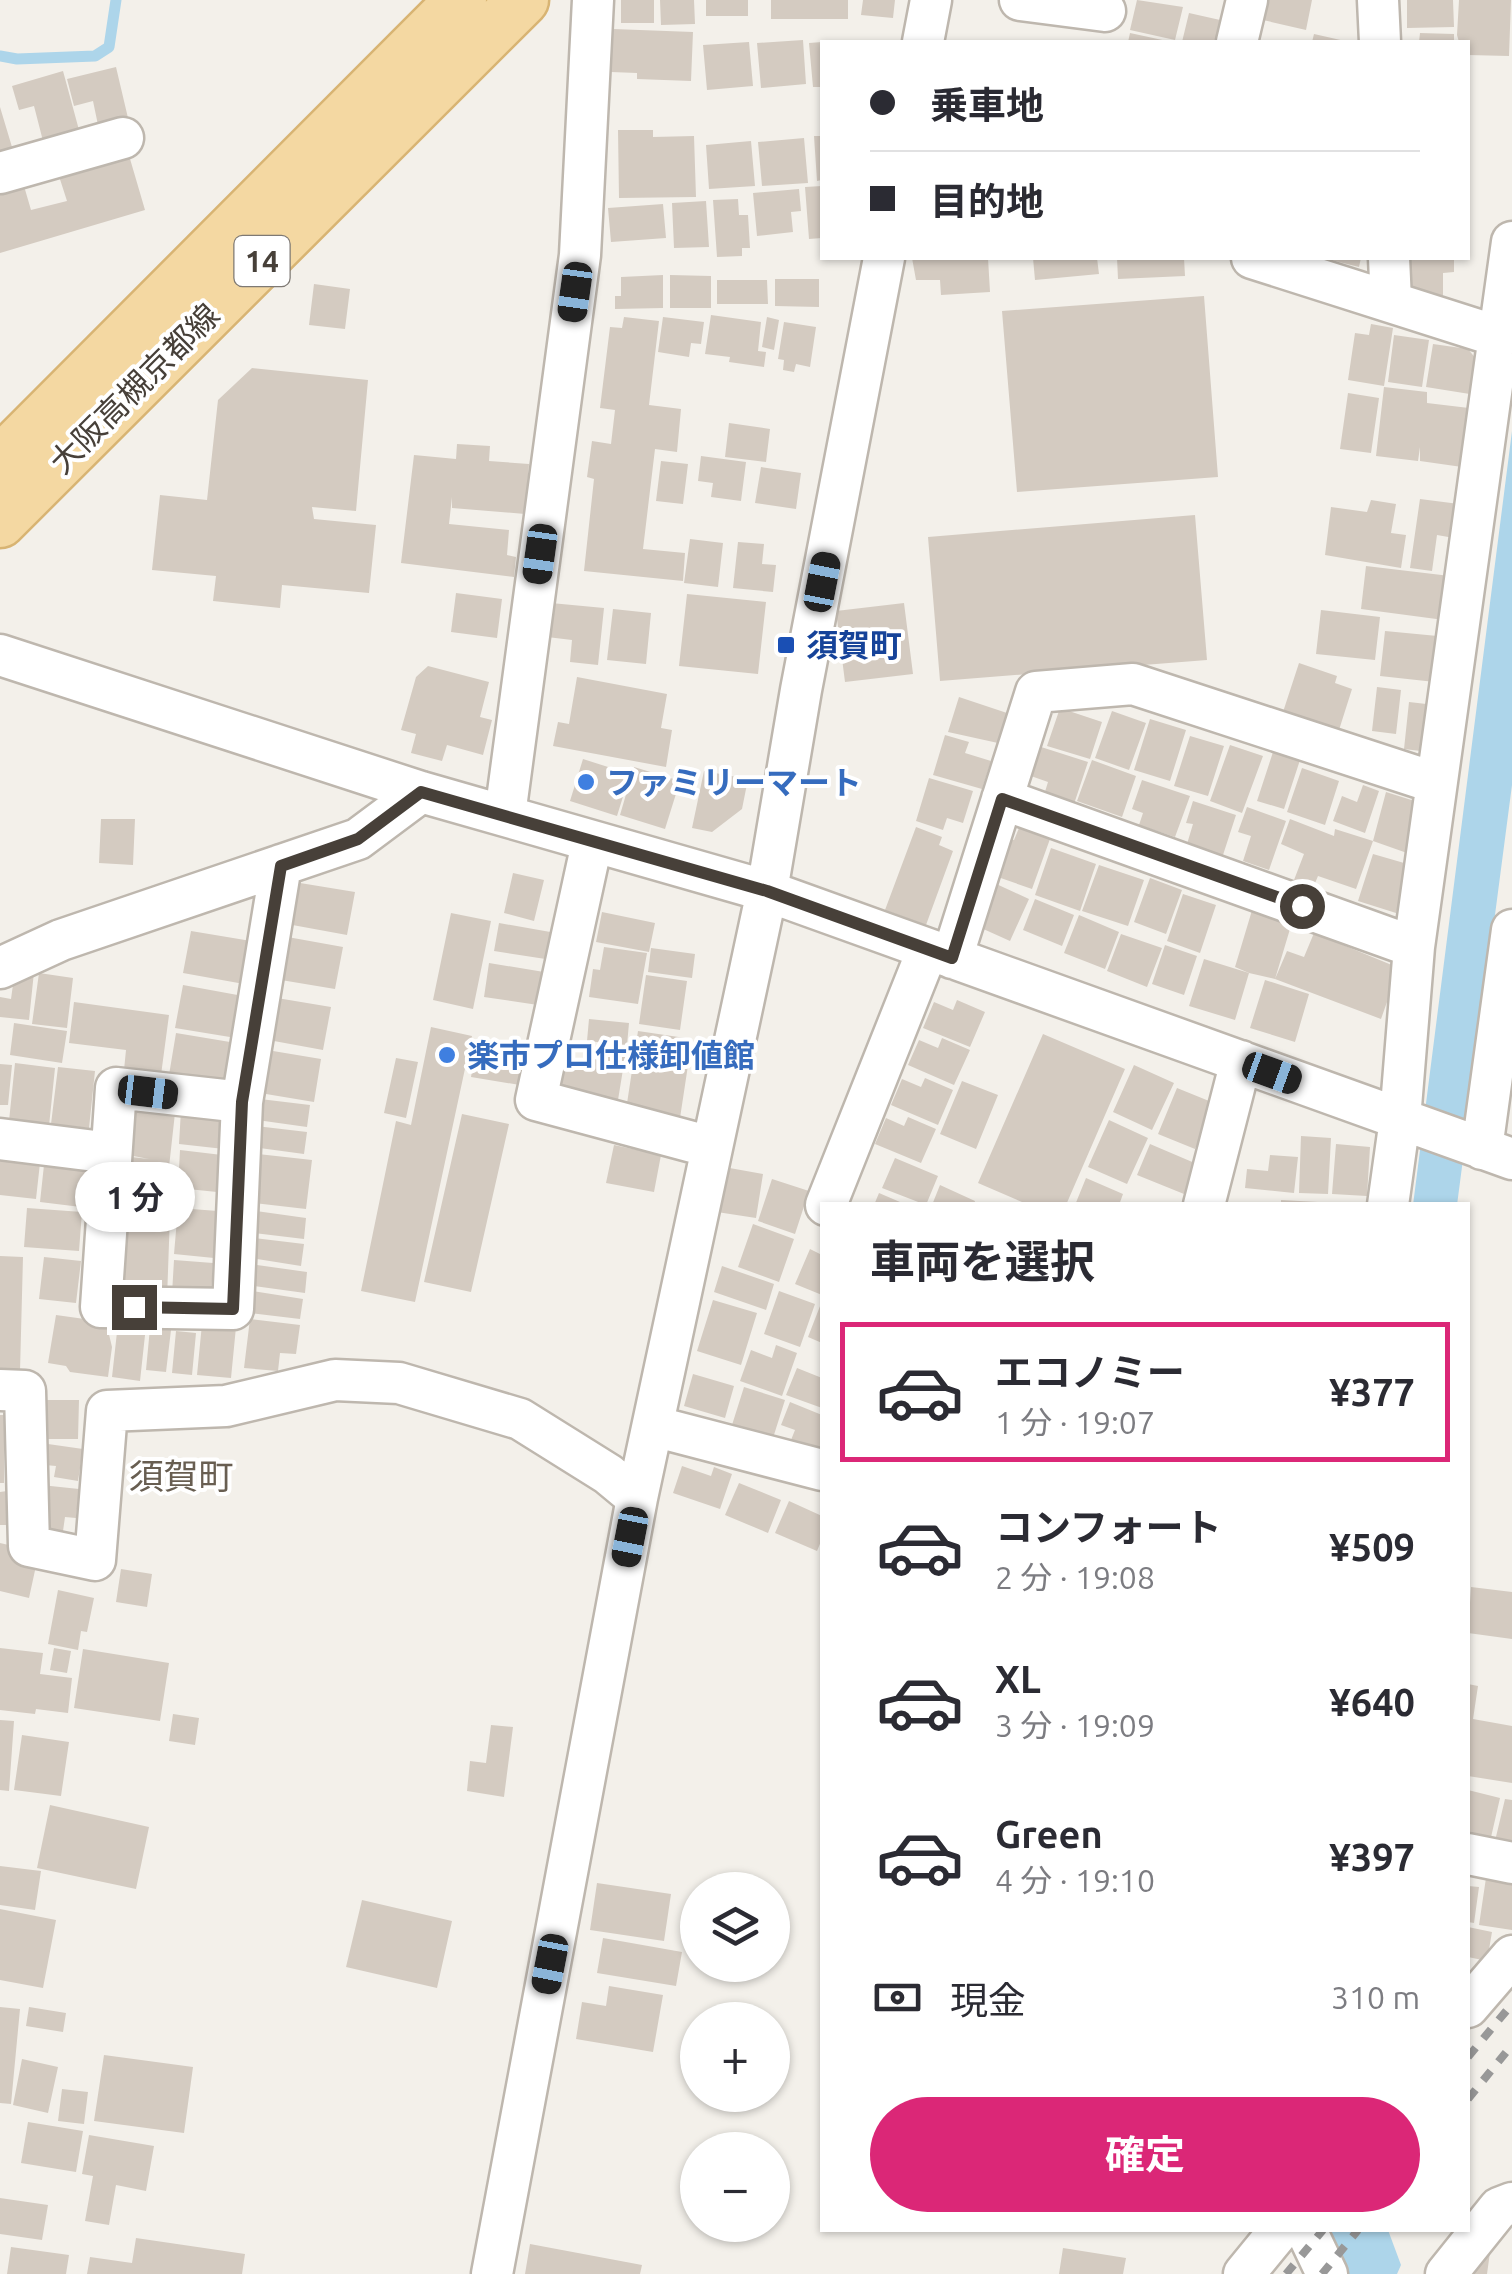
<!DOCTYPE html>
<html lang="ja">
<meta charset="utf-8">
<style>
:root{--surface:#fff;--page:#f2f2f3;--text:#2b2b33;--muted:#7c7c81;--line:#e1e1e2;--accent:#db2777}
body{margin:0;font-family:Ubuntu,"Noto Sans JP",sans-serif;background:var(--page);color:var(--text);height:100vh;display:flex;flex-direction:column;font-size:38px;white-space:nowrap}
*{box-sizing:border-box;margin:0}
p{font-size:32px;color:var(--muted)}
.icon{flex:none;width:55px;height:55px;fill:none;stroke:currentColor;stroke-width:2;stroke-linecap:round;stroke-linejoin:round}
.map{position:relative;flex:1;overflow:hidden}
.drawer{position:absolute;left:820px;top:1202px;width:650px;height:1030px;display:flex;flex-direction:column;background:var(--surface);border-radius:0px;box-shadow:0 2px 8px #0004}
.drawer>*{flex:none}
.hud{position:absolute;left:820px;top:40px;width:650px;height:220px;border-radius:0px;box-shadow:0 2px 8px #0004;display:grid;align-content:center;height:220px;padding:0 50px;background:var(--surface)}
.buttons{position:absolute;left:680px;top:1872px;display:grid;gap:20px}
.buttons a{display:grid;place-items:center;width:110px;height:110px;border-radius:50%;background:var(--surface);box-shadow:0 2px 8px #0004;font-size:50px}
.end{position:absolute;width:45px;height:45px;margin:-22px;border:12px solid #474039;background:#fff;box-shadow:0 0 0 5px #fff}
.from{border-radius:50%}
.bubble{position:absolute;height:70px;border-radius:35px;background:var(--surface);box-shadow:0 2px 8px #0004;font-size:32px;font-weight:700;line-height:70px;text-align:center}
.car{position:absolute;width:30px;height:60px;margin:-30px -15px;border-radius:12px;box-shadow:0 0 8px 2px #0007;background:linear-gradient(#222 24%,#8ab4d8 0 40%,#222 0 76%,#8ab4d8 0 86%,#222 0)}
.hud b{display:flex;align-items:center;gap:35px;height:95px;font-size:38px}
.hud b+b{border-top:2px solid var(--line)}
.hud i{width:25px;height:25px;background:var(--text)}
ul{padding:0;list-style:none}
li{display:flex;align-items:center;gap:30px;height:140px;margin:0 20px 15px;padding:0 30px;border:5px solid transparent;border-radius:0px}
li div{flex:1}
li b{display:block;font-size:38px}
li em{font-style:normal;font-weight:700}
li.selected{border-color:var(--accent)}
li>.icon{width:90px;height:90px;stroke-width:1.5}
h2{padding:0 50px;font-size:45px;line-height:120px}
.pay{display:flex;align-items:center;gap:25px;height:110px;padding:0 50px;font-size:38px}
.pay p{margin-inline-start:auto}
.primary-button{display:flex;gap:20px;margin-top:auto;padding:20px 50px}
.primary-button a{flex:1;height:115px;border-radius:60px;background:var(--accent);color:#fff;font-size:40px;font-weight:700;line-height:115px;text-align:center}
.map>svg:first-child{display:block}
.water{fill:#add5ea}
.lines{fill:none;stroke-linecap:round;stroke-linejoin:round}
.stream{stroke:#add5ea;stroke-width:11}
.building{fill:#d4cbc1}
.minor-casing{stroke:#beb7ae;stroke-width:45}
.major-casing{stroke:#d8b473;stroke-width:55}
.minor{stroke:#fff;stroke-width:40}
.major{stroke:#f4d8a2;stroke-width:50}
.rail{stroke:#989898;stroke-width:8;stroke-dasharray:12 12;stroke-linecap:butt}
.route{stroke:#474039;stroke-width:12}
.transit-dot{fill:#1a4fb4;stroke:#fff;stroke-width:4}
.shop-dot{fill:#3f7fe0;stroke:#fff;stroke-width:4}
.labels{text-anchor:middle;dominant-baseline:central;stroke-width:8;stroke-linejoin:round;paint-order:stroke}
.shield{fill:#fff;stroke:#7e7974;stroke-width:2.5}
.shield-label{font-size:30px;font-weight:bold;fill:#474039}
.street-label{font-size:32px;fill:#474039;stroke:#fff}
.transit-label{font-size:32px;font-weight:bold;fill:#164399;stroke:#fff;text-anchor:start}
.shop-label{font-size:32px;font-weight:bold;fill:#366cbe;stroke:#fff;text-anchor:start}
.neighbourhood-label{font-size:35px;fill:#685e51;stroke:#fff}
</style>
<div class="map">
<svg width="1512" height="2274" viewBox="0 0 1512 2274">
<rect width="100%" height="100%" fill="#f3f0ea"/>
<path class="water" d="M1512,431V785L1457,1205H1413Z
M1330,2230H1388L1401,2265L1397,2274H1347Z"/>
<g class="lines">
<path class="stream" d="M0,56L17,59L95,56L109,47L116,0"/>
</g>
<path class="building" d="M621,0H654V23H621Z
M660,0H694L695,24L661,25Z
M706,0H748V16H706Z
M771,0H848V19H771Z
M863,0H895L893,18L861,15Z
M1137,0L1183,7L1175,40L1130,30Z
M1267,0H1312L1306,30L1263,20Z
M1407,0H1453L1454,27L1407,28Z
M1459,0H1511L1509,56L1468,55V42H1459L1457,35Z
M1189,13L1229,22L1224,42H1182Z
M613,29L693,32L691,81L637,79V73L611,72Z
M1130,33L1167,41V42H1128Z
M1420,33L1454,34V42H1419Z
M1314,34L1345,41L1344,42H1312Z
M803,40L806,84L761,88L757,43Z
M749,42L753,86L707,90L703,45Z
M822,42V87H813L809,43Z
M116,67L128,118L98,125L93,101L74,106L67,79Z
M63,71L79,130L43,141L34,106L19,110L12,86Z
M0,107L12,147L0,151Z
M618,130H653V137L694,136L696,197L619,198Z
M814,136H822V180L817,181Z
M804,138L808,183L762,186L758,142Z
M751,141L755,186L709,189L706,145Z
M128,152L145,210L0,253V192L24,186L31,210L67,201L58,173Z
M822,186V238L809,239L805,187Z
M799,189L801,211L791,212L793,232L757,236L753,193Z
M738,199L739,215H748L750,248H742V256L717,257L713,200Z
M706,201L709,247L674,248L672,203Z
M663,204L666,238L611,242L608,208Z
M912,258H988L990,292L941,295L940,280H916Z
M1033,258H1097L1099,274L1035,280Z
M1117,258H1184L1185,276L1118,279Z
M1323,258H1361L1359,267Z
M1402,258H1454V272L1443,273V295H1402Z
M663,275V308L615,309V296H621V277Z
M670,275L711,276V308H670Z
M775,279H819V307L775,306Z
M717,280H767L768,304H717Z
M314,284L350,289L345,329L309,325Z
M1204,296L1218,477L1017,492L1002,311Z
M711,315L761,322L758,351L766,352L764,367L729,362L730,357L705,354Z
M624,317L659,321L649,405L681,409L677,452L655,449L643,549L685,553L683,581L584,571L594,479L587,477L592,441L611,444L615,410L600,408L610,327L622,328Z
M663,317L704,322L701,344L691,343L689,357L658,352Z
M767,317L779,320L774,350L762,347Z
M784,322L816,327L810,367L796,364L794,372L783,370L784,360L778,359Z
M1371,324L1393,328L1384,386L1348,380L1355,333L1369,335Z
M1394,335L1429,340L1422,387L1388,382Z
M1433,344L1468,349L1481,365L1476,395L1426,387Z
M252,368L368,380L356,511L312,507L314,519L376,525L369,593L282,585L280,608L213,601L216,576L152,570L160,495L207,500L218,400Z
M1384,387L1427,392V403L1469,408L1462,467L1420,461V447L1418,461L1376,456Z
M1348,393L1379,398L1371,453L1340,449Z
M729,423L770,429L766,462L725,457Z
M457,444L490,446L489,461L529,464L525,514L452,508V497L449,524L509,530L507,555L516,557L514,577L401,563L414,455L456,459Z
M701,456L746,462L741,501L711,497L713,483L698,481Z
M661,461L688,464L683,504L656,501Z
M761,467L801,473L796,509L755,503Z
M1420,499L1459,504L1454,538L1437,535L1432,571L1410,568Z
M1371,500L1396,504L1391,533L1406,535L1401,568L1325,555L1331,507L1367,512Z
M1195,515L1207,660L940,681L928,537Z
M690,539L723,543L718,587L684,583Z
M738,542L764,544L762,564L776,565L773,592L733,588Z
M1366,566L1450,576L1444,620L1361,609Z
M456,593L502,599L497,638L451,632Z
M687,594L766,602L758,674L679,666Z
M551,603L604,608L598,665L570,662L572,640L547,637Z
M904,603L913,674L845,682L836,611Z
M613,609L651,613L646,664L607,660Z
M1321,610L1380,617L1375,660L1316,654Z
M1385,631L1448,637L1444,683L1380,676Z
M1299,663L1337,676L1335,683L1352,689L1339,730L1283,712Z
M428,666L489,682L480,717L492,720L483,755L447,745L442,761L411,753L416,734L401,730L416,677Z
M577,677L667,694L661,728L672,730L666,767L553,746L558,722L569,724Z
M1377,687L1401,690L1396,734L1372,731Z
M959,697L1007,713L998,743L948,732Z
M1409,702L1435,705L1429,752L1404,749Z
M1060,708L1102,722L1090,759L1047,746Z
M1112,711L1146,723L1129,770L1095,758Z
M1150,719L1186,730L1170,781L1134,770Z
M945,735L969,742L965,753L991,761L982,789L933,775Z
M1190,736L1224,746L1208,796L1174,786Z
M1230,745L1263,756L1242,813L1210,801Z
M1038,746L1088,762L1074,804L1044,795L1048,782L1028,775Z
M1273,752L1300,760L1284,809L1257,801Z
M583,759L630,774L617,816L570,801Z
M1092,760L1136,776L1122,817L1077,801Z
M634,767L680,781L665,829L620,815Z
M1302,768L1339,781L1325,825L1287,812Z
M704,771L748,779L742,809L712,832L692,828Z
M929,778L973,791L963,823L947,818L943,830L916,821Z
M1142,780L1190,796L1175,837L1139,825L1143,813L1132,809Z
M1363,785L1379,791L1365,833L1333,821L1342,796L1357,802Z
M1386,792L1421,803L1407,853L1373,841L1356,889L1318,876L1313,888L1294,880L1304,854L1281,844L1290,819L1334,836L1335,829L1373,841Z
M1193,801L1236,815L1223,855L1187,844L1193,824L1186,823Z
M1247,807L1286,821L1269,870L1243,861L1251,836L1238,832Z
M101,819H135L133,865L99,863Z
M916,827L942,837L939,845L953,851L926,925L885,910Z
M1019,828L1050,839L1032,889L992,875L999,835L1014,840Z
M1051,848L1096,864L1080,911L1035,895Z
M1373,854L1411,865L1396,913L1358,901Z
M1099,865L1144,880L1128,926L1082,911Z
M513,873L544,880L534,921L504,913Z
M1150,878L1182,890L1166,934L1134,922Z
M294,882L355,892L347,935L287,924Z
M992,882L1029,899L1010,941L970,923Z
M1183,894L1216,905L1200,953L1167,941Z
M1035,899L1074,915L1062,946L1023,930Z
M1253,907L1293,919L1275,979L1249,973L1235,1020L1189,1006L1204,959L1249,973L1235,967Z
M602,912L655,923L649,952L596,942Z
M451,913L491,921L473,1009L433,1000Z
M1079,915L1119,932L1105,969L1064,953Z
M499,923L556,933L552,960L494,951Z
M191,931L251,941L244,984L183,973Z
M1314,933L1399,968L1381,1019L1275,979L1287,951L1304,957Z
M1121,934L1162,948L1147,987L1107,971Z
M282,936L343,947L335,989L275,979Z
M1165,945L1197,956L1184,995L1152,984Z
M604,947L647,953L638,1004L589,997L593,969L600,970Z
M651,948L695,954L692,978L648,972Z
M489,963L544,972L538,1005L484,997Z
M15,970L34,972L29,1020L0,1017V997L11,999Z
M39,973L73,978L67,1028L32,1024Z
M646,975L687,981L680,1030L639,1024Z
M1265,980L1309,994L1295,1042L1250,1028Z
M183,985L243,996L236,1038L175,1028Z
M271,997L331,1007L323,1050L263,1039Z
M957,1000L985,1012L970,1047L923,1028L934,1002L953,1010Z
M74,1002L169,1015L161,1075L124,1070L126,1050L69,1043Z
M589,1019L629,1023L627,1045L587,1041Z
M14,1023L67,1031L62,1063L10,1055Z
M431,1027L472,1036L415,1302L361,1291L396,1121L411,1125Z
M638,1031L692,1039L680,1118L626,1110Z
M176,1033L236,1043L229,1085L169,1075Z
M1043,1034L1125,1069L1066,1205H1029L978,1183Z
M942,1038L970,1050L954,1085L908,1065L919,1040L938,1048Z
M591,1046L626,1051L618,1100L558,1089L563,1061L588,1065Z
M476,1047L531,1056L526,1086L471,1077Z
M261,1049L321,1059L314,1102L254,1092Z
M396,1058L418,1062L406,1118L384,1113Z
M15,1063L55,1068L49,1126L9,1121Z
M0,1064L12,1065L8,1105H0Z
M1134,1065L1174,1083L1152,1130L1113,1112Z
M58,1067L95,1071L89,1128L51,1124Z
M925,1078L953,1090L938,1125L891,1105L902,1079L921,1087Z
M962,1081L998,1095L976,1149L940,1134Z
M1177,1088L1214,1103L1195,1149L1158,1134Z
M132,1097L176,1104L167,1185L119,1179L122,1156L149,1159L123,1154Z
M260,1099L310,1105L307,1127L257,1120Z
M181,1110L227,1114L224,1149L179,1144Z
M462,1114L509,1124L471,1292L424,1282Z
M908,1117L936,1129L921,1163L875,1144L886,1118L904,1126Z
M1109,1120L1148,1138L1127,1184L1088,1167Z
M256,1126L307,1132L304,1154L253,1147Z
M1301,1136L1331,1138L1328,1194L1299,1193Z
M1150,1144L1197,1164L1184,1194L1137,1175Z
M1336,1144L1370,1147L1367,1196L1332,1194Z
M614,1145L661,1155L654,1192L606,1183Z
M180,1150L222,1155L217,1192L178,1188Z
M258,1154L312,1160L306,1209L253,1203Z
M1270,1155L1298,1157L1294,1193L1245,1188L1247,1169L1268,1171Z
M895,1158L938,1176L926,1205L882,1188Z
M0,1159L40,1163L36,1199L0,1195Z
M44,1165L93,1170L89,1208L40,1202Z
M724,1167L763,1174L756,1218L717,1212Z
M1086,1178L1123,1194L1119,1205H1075Z
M772,1179L809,1191L795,1234L758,1221Z
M119,1181L173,1187L170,1213L116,1207Z
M940,1185L975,1201L974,1205H932Z
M879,1193L907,1205H874Z
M1281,1200L1318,1202V1205H1281Z
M27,1208L82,1212L79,1251L24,1247Z
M178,1208L218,1211L214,1258L174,1254Z
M256,1211L306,1218L304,1239L253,1233Z
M121,1213L170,1215L167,1299L123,1297L125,1263H119Z
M753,1224L794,1239L779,1282L738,1267Z
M253,1238L304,1244L301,1266L251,1258Z
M810,1249L822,1255V1295L795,1284Z
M0,1256L23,1257L20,1371L0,1370Z
M44,1257L81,1261L76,1303L39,1299Z
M174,1260L213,1263L211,1297L172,1294Z
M257,1265L307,1272L305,1293L254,1286Z
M722,1266L774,1284L766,1310L714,1292Z
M252,1291L303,1299L300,1319L249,1313Z
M779,1291L815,1304L800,1347L764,1334Z
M713,1300L757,1313L741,1365L697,1351Z
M822,1301V1343L808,1337Z
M56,1315L106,1322L112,1347L108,1377L70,1372L66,1366L48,1363Z
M250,1319L300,1325L296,1354L280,1353L278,1371L244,1368Z
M118,1323L146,1326L140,1381L112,1377Z
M202,1324L236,1327L231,1378L197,1375Z
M150,1328L171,1330L166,1372L146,1370Z
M176,1331L196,1333L192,1375L172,1373Z
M776,1345L797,1353L782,1396L740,1381L751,1350L772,1358Z
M797,1368L822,1378V1408L786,1395Z
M693,1374L734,1386L725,1418L684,1406Z
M744,1387L785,1400L773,1438L732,1425Z
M46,1400H79L78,1439H45Z
M790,1402L822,1415V1453L791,1440L795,1430L781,1425Z
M0,1415H4V1483H0Z
M48,1444L83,1449L78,1481L54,1477L56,1466L45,1465Z
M682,1466L711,1476L714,1467L732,1474L720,1509L673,1493Z
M739,1483L781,1500L768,1533L725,1515Z
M41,1485L79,1489L76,1518L65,1517L63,1531H57L56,1543L43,1542Z
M7,1491L6,1525H0V1492Z
M789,1501L822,1516V1539L817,1551L775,1533Z
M0,1543L39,1552L29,1598L0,1591Z
M121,1569L152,1574L147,1607L116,1602Z
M1471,1587L1512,1592V1639L1468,1633Z
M58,1590L94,1598L87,1632L81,1631L78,1650L48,1644Z
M0,1648L43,1653L40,1674L72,1678L68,1713L36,1709L35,1714L0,1710Z
M54,1648L71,1651L67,1673L50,1670Z
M83,1649L169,1663L160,1721L74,1708Z
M1468,1684L1478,1686L1473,1719L1512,1726V1783L1468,1776Z
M173,1714L199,1718L195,1745L169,1741Z
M0,1720L14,1721L9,1791L0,1790Z
M491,1725L513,1727L504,1797L467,1791L470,1761L486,1763Z
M22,1735L69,1742L61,1796L14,1790Z
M1468,1790L1500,1798L1489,1846L1468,1840Z
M1505,1799L1512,1800V1844L1495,1841Z
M50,1805L149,1827L136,1889L37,1868Z
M0,1866L41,1871L35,1910L0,1905Z
M1486,1878L1512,1882V1930L1479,1925Z
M597,1883L671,1894L664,1941L590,1930Z
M1468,1886L1479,1887L1474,1923L1468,1922Z
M362,1900L452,1921L437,1988L346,1967Z
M0,1909L56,1920L43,1988L0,1980Z
M1468,1927L1492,1932L1487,1961L1468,1957Z
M603,1938L682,1952L676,1986L597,1973Z
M609,1986L663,1995L653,2052L576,2039L582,2002L606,2006Z
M0,2007L20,2009L11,2104L0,2103Z
M29,2007L66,2013L63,2032L26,2026Z
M104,2055L193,2067L184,2133L94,2121Z
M22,2059L58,2067L48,2113L13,2105Z
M62,2089L88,2092L84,2124L58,2121Z
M28,2122L83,2131L76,2172L21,2163Z
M89,2135L154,2146L146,2191L116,2185L109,2225L85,2221L93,2176L82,2174Z
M0,2198L48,2205L42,2240L0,2234Z
M136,2238L245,2254L242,2274H87L90,2257L132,2263Z
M530,2244L642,2265L640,2274H525Z
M1491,2245L1487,2274H1461Z
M11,2247L69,2255L66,2274H7Z
M1063,2248L1126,2258L1123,2274H1059Z"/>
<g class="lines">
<g class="minor-casing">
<path id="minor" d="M1020,0L1105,11
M1378,0L1380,42
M923,42L931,0
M1237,42L1247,0
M0,173L123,138
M1252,258L1500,337
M1389,258L1391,301
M0,655L421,792L767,891L1512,1159
M1002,799L1414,947
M505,815L580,255L593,0
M592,843L536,1100L711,1147
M952,958L1036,692L1133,684L1436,783
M0,968L61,940L358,839L421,792
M242,1102L116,1088L101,1307L233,1309L242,1102L281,865
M0,1139L111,1153
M1482,1149L1512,930
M826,1205L928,949
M1204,1205L1241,1061
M1388,1205L1400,1119L1414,947L1512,242
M0,1390L25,1391L29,1546L95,1560L107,1411L226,1406L335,1380L399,1383L520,1419L608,1474L637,1498
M653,1426L822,1470
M1468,1854L1512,1863
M1468,2007L1512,1956
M1306,2230L1327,2274
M492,2274L637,1498L767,891L801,690L884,258
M1244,2274L1280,2230
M1446,2274L1499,2208L1512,2203"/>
</g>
<g class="major-casing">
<path id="major" d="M0,462L461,0
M0,522L523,0"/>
</g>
<use href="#minor" class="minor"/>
<use href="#major" class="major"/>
<path class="rail" d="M1468,2057L1512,2004
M1468,2099L1512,2045
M1286,2274L1323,2230
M1322,2274L1358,2230"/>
</g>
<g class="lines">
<path class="route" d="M134,1307L233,1309L242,1102L281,866L358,839L421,792L767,891L952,958L1002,799L1302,906"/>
</g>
<rect class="transit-dot" x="776" y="635" width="20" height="20" rx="5"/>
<g class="shop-dot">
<circle cx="586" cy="782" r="10"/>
<circle cx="447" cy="1055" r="10"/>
</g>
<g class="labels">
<rect class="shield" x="234.5" y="236" width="55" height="50" rx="8"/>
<g class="shield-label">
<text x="262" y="261">14</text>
</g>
<g class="street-label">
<text transform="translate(134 388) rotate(-45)">大阪高槻京都線</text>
</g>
<g class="transit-label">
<text x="806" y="645">須賀町</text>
</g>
<g class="shop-label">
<text x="606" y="782">ファミリーマート</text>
<text x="467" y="1055">楽市プロ仕様卸値館</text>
</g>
<g class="neighbourhood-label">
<text x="181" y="1476">須賀町</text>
</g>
</g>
</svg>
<div class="buttons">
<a><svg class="icon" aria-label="layers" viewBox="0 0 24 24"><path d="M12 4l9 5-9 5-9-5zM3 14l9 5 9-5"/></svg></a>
<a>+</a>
<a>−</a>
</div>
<i class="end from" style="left:1302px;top:906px"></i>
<i class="end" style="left:134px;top:1307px"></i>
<div class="bubble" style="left:75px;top:1162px;width:120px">1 分</div>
<i class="car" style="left:575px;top:292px;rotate:188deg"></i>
<i class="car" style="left:540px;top:554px;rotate:188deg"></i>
<i class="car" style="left:822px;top:582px;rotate:11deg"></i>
<i class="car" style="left:1272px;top:1073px;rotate:110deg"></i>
<i class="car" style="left:148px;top:1092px;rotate:97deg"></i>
<i class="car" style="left:630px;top:1537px;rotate:191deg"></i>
<i class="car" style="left:550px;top:1964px;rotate:191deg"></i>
<div class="hud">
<b><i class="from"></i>乗車地</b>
<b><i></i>目的地</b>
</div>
<section class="drawer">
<h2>車両を選択</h2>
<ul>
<li class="selected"><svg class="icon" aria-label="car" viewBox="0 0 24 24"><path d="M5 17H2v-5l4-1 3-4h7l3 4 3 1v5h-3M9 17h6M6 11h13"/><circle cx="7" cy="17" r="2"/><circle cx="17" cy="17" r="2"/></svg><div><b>エコノミー</b><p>1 分 · 19:07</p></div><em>¥377</em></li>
<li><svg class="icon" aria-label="car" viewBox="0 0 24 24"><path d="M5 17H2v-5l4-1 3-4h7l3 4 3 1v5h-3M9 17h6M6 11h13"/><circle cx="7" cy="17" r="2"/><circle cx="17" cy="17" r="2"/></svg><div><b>コンフォート</b><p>2 分 · 19:08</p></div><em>¥509</em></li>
<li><svg class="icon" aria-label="car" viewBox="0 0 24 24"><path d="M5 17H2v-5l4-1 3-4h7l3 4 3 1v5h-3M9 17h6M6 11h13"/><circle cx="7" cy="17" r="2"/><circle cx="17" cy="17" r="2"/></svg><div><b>XL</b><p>3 分 · 19:09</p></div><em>¥640</em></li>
<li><svg class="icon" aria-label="car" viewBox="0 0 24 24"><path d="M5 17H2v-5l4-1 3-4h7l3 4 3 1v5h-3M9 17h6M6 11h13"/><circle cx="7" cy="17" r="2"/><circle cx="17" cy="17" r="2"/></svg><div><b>Green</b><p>4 分 · 19:10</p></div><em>¥397</em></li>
</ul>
<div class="pay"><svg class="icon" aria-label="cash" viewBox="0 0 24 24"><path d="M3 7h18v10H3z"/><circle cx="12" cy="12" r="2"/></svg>現金<p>310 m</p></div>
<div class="primary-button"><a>確定</a></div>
</section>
</div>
